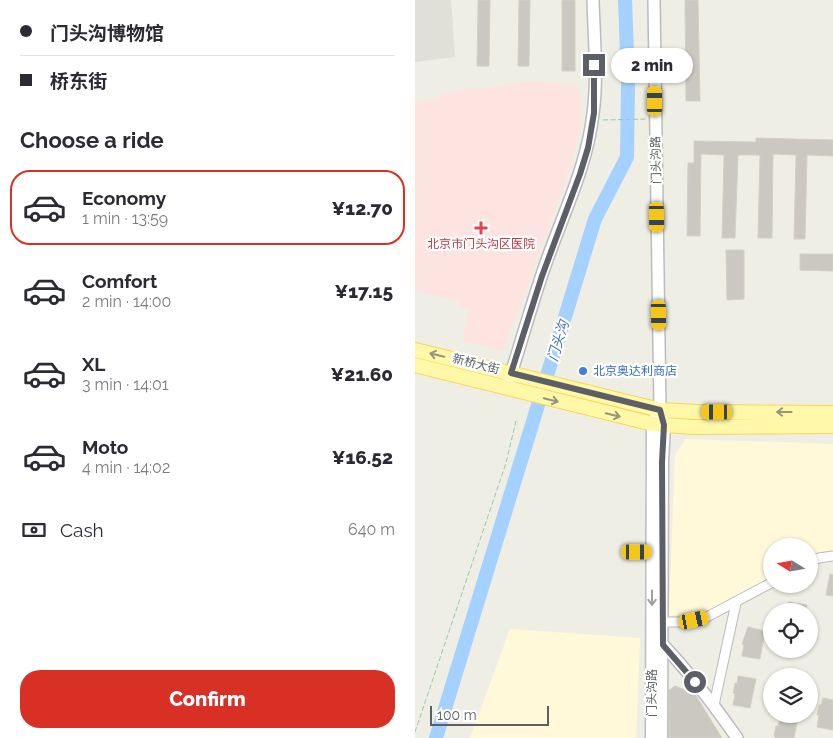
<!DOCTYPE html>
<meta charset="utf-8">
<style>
:root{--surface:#fff;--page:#f2f2f3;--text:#2b2b33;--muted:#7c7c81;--line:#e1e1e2;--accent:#d93025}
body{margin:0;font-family:Raleway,"Noto Sans SC",sans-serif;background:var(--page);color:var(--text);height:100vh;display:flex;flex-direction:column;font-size:19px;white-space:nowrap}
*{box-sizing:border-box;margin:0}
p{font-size:16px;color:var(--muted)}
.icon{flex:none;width:28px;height:28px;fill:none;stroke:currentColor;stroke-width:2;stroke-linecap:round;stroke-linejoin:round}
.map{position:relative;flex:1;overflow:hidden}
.details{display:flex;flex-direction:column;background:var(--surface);width:415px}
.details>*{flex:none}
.hud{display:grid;align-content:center;height:110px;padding:0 20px;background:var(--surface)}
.needle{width:32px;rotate:281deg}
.fabs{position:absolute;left:348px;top:538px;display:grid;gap:10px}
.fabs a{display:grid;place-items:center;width:55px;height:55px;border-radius:50%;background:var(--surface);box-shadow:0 1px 4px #0004;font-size:25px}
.scale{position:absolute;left:15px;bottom:12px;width:119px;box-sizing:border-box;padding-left:5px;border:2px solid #5c5f65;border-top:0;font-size:14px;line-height:18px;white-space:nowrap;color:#5c5f65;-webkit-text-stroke:4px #fff;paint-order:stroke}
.end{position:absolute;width:22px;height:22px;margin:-11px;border:6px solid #5c5f65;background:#fff;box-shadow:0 0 0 2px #fff}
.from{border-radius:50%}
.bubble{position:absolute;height:35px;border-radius:18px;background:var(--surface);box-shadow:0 1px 4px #0004;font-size:16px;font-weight:800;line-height:35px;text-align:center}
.car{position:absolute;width:15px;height:30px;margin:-15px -8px;border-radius:6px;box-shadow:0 0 4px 1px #0007;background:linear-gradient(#f5c518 24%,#345 0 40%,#f5c518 0 76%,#345 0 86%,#f5c518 0)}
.hud b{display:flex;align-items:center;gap:18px;height:48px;font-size:19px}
.hud b+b{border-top:1px solid var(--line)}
.hud i{width:12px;height:12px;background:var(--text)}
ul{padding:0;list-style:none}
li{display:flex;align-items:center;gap:15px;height:75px;margin:0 10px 8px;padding:0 10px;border:2px solid transparent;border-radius:20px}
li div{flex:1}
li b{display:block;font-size:19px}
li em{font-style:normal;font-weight:800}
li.current{border-color:var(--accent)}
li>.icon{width:45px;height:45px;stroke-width:1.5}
h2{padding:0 20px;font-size:22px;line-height:60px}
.pay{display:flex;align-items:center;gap:12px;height:55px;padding:0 20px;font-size:19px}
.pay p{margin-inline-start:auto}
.action{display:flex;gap:10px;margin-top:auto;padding:10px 20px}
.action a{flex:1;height:58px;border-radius:20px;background:var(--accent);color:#fff;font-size:20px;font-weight:800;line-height:58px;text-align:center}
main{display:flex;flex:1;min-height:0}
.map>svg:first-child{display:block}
.commercial{fill:#fff9d9}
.industrial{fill:#e0dfd8}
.medical{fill:#fde4e0}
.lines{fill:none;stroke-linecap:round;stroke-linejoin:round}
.river{stroke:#a4d1ff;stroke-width:14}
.building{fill:#cac8c1;stroke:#d4d0c2}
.service-casing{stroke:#b9bbc1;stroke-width:7}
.minor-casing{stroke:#b9bbc1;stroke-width:11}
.tertiary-casing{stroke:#b9bbc1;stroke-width:14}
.secondary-casing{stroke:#b9bcc3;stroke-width:15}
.primary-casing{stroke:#f9d753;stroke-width:16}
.path{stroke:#97caaa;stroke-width:1;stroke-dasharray:5 2.5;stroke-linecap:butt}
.service{stroke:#fff;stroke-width:4.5}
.minor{stroke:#fff;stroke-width:9}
.tertiary{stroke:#fff;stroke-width:11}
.secondary{stroke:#fff;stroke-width:12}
.primary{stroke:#fff8a9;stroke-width:14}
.oneway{stroke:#95957d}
.oneway2{stroke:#9d9fa3}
.route{stroke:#5c5f65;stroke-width:6}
.health-dot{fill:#e0444e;stroke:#fff;stroke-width:2}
.shop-dot{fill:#3f7fe0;stroke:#fff;stroke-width:2}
.labels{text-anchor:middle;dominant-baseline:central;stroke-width:4.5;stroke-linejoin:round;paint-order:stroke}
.street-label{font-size:12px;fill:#5c5f65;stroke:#fff}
.health-label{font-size:12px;fill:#be3a42;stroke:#fff}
.shop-label{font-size:12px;fill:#366cbe;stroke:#fff;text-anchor:start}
.water-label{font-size:14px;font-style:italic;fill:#3e73c1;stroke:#fff}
</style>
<main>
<section class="details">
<div class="hud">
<b><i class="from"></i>门头沟博物馆</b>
<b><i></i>桥东街</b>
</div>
<h2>Choose a ride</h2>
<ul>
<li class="current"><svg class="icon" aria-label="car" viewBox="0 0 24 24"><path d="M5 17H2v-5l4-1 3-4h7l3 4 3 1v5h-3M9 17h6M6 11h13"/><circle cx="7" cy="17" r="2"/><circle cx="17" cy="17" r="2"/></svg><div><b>Economy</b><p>1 min · 13:59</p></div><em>¥12.70</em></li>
<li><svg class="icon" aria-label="car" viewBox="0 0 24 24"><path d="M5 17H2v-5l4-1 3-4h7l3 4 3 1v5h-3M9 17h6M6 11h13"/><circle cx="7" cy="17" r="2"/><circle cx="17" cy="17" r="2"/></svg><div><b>Comfort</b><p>2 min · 14:00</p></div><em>¥17.15</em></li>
<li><svg class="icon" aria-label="car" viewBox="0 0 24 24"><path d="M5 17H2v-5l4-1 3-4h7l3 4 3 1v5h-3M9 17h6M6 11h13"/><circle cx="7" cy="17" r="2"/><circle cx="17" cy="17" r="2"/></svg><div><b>XL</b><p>3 min · 14:01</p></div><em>¥21.60</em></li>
<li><svg class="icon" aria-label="car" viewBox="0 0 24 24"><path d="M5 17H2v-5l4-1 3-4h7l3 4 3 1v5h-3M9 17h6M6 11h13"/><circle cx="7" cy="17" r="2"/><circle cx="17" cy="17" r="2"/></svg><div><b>Moto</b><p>4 min · 14:02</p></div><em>¥16.52</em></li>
</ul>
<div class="pay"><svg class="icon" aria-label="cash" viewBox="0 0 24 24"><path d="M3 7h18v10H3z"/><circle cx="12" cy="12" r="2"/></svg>Cash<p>640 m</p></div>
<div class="action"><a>Confirm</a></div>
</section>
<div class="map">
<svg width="418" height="738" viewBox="0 0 418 738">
<rect width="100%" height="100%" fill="#efeee4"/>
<path class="commercial" d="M271,439L418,444V550L400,553L394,556V546H356V577L306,605L281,614L254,616L260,454Z
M95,629L225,638L221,738H55Z"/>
<path class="industrial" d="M0,0H36L40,57L0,62Z"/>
<path class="medical" d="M112,81L164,86L166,125L156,166L88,351L48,341L53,309L43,305L45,301L0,291V103L53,88L69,89Z"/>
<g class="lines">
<path class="river" d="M21,738L180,219L212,157L213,82L210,0"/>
</g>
<path class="building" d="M63,0H75L74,66H62Z
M104,0H115L114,66H103Z
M147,0H160V71H147Z
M270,0H283L285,101H271Z
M341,138L418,140V156L392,155L390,239H379L381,155L358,154L357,238H343L345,155H323L320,238H307L309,155L286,154L285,236H272L273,163H279V141L341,142Z
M311,250H329V299L312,300Z
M385,254H418V271L385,270Z
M415,574L418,575V596L411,595Z
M374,602L392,605L390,611H372Z
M333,627L350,631L345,659L327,656L329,645L327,644Z
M323,676L341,679L335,708L318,705L320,694L318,693L320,683H322Z
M260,686L280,694L307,738H254V690Z
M408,698L418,700V730L402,727L404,715H402L404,705H406Z
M365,719L382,722L379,738H361L359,736L361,726H363Z"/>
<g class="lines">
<g class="service-casing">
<path id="service" d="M214,552H235"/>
</g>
<g class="minor-casing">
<path id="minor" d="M394,562L404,558L418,556
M247,622H268L290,618L356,583
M299,705L321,603"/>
</g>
<g class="tertiary-casing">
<path id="tertiary" d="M239,0L245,410
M94,380C107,340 118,299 132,260C149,212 172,166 178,114C183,77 179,38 178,0
M241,645H248C275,673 299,705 322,738"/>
</g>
<g class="secondary-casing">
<path id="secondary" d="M237,738L238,424L245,410
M246,738L247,462L249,425L247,417"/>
</g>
<g class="primary-casing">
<path id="primary" d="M0,350L245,410L283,412L418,413
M0,365L238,424L278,427L418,426"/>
</g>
<path class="path" d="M188,120L232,119
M0,732L91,463L101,421"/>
<use href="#service" class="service"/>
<use href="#minor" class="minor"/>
<use href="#tertiary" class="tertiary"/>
<use href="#secondary" class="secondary"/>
<use href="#primary" class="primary"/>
</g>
<defs><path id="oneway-shaft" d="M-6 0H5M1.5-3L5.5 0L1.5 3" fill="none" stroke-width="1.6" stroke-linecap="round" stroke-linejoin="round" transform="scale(1.25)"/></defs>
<g class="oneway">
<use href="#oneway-shaft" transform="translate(22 355) rotate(-166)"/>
<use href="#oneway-shaft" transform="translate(136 400) rotate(14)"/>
<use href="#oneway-shaft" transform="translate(369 412) rotate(-180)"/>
<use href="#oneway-shaft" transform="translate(198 415) rotate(14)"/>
</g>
<use class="oneway2" href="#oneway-shaft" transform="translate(237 598) rotate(90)"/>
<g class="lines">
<path class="route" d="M179,65V113L173,148L165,174L127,276L96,373L245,410L249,425L247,462L248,645L280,682"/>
</g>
<path class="health-dot" d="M63.5 220.5h5v5h5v5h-5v5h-5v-5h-5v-5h5z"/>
<circle class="shop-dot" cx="168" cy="371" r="5"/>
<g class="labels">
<g class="street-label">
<text transform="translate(241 160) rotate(-91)">门头沟路</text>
<text transform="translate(61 364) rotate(14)">新桥大街</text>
<text transform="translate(237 693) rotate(-90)">门头沟路</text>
</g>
<g class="health-label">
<text x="66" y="244">北京市门头沟区医院</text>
</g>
<g class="shop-label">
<text x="178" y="371">北京奥达利商店</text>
</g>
<g class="water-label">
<text transform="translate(143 341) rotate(-73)">门头沟</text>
</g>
</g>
</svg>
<div class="fabs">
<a><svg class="needle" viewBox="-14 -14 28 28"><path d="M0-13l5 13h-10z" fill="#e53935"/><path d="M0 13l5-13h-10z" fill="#7c7c81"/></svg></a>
<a><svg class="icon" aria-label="locate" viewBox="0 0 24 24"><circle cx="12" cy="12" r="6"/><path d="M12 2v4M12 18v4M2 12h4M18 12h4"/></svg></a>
<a><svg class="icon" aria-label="layers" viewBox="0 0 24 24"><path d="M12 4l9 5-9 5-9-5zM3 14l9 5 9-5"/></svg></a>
</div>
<div class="scale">100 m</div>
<i class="end from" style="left:280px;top:682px"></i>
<i class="end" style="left:179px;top:65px"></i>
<div class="bubble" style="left:196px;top:48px;width:82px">2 min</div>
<i class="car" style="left:240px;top:101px;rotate:0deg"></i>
<i class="car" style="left:242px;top:217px;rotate:179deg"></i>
<i class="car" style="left:244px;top:315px;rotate:179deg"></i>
<i class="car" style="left:302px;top:412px;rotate:270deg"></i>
<i class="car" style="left:222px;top:552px;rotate:90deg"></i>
<i class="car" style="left:279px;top:620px;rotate:78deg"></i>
</div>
</main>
